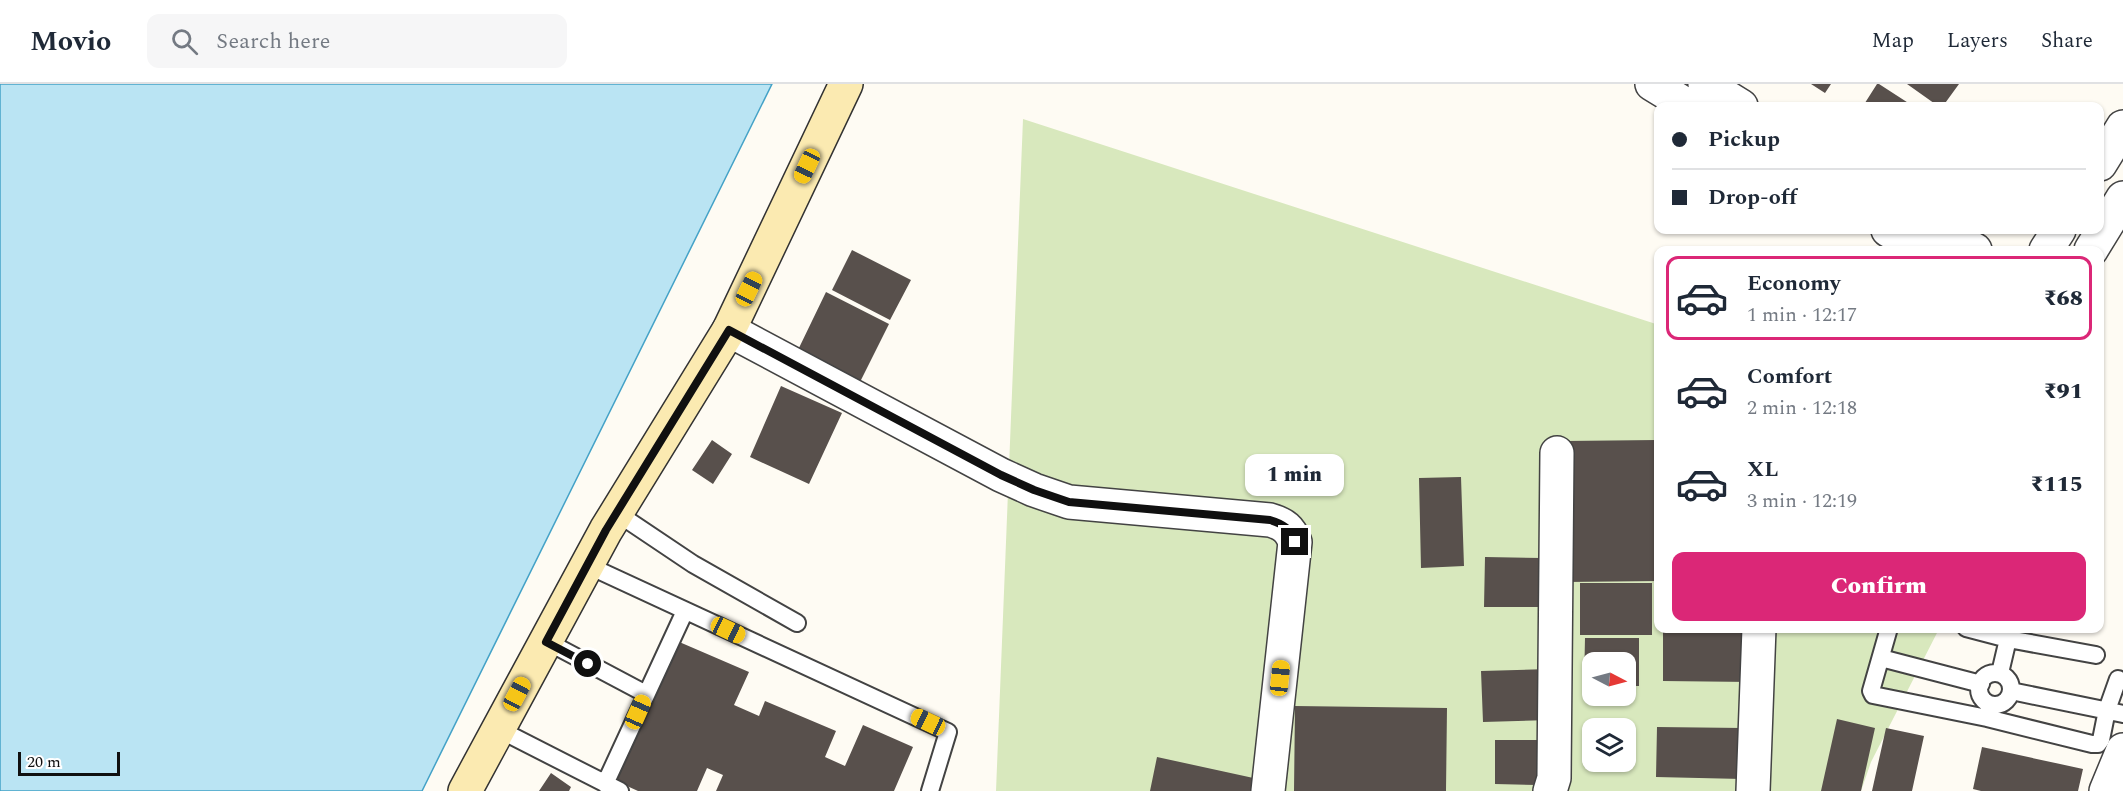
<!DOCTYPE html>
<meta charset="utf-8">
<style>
:root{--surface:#fff;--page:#f6f6f7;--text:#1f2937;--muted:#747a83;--line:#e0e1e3;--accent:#db2777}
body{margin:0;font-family:Spectral,serif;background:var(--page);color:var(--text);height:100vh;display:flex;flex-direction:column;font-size:22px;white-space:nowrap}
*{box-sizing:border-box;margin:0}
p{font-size:20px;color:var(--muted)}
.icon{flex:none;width:33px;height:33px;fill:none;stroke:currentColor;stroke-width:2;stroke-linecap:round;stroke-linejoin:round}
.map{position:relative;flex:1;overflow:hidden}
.drawer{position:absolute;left:1654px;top:162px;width:450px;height:387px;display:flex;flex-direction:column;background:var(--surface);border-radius:12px;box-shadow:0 2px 4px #0004}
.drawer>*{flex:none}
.guide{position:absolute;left:1654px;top:18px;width:450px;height:132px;border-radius:12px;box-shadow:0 2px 4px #0004;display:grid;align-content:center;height:132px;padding:0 18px;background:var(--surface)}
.needle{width:39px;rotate:96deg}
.buttons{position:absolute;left:1582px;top:568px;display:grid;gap:12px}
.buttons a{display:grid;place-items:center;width:54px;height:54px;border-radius:12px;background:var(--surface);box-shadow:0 2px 4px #0004;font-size:30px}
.scale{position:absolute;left:18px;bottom:15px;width:102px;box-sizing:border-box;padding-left:6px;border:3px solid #101010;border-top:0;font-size:16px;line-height:21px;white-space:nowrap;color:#101010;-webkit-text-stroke:4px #fff;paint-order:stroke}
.end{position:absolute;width:27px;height:27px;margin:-14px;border:8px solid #101010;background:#fff;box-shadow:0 0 0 3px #fff}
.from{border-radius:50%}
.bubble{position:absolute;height:42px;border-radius:12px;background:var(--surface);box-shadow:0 2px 4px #0004;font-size:20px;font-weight:800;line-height:42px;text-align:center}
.car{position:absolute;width:18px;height:36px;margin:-18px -9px;border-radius:8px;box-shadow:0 0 4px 2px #0007;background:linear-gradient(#f5c518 24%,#345 0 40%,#f5c518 0 76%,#345 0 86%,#f5c518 0)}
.guide b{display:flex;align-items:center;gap:21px;height:57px;font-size:22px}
.guide b+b{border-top:2px solid var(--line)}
.guide i{width:15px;height:15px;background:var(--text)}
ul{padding:10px 0 0;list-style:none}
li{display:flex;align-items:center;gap:18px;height:84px;margin:0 12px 9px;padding:0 6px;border:3px solid transparent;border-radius:12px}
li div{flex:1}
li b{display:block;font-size:22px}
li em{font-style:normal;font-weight:800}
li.selected{border-color:var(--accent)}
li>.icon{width:54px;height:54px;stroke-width:1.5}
.button{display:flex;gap:12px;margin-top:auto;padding:12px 18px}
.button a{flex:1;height:69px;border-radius:12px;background:var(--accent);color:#fff;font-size:24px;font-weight:800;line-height:69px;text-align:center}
header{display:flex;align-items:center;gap:36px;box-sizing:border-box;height:84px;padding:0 30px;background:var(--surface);border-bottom:2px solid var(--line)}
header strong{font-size:28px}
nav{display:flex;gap:33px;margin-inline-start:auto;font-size:21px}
.search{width:420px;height:54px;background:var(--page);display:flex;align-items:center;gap:15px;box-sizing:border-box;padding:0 21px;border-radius:12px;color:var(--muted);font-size:22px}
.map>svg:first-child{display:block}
.green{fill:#d8e8bd;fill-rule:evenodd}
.water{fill:#bae4f3;stroke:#44a2c7;stroke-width:1.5}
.building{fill:#58504c}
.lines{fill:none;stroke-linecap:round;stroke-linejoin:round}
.lane-casing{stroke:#434343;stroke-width:20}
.street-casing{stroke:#434343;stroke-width:36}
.secondary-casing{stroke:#323232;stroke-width:36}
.lane{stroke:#fff;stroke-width:16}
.street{stroke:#fff;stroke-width:33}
.secondary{stroke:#fbeab1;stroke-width:33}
.route{stroke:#101010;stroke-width:8}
</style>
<header>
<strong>Movio</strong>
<div class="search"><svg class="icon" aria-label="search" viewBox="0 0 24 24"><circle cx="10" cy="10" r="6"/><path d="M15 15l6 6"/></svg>Search here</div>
<nav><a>Map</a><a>Layers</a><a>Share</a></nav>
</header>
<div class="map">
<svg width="2123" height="707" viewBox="0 0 2123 707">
<rect width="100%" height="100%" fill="#fefbf3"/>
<path class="green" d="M1023,35L1659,241V544L1939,545L1871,678L1861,707H996ZM1593,579H1626V612H1593ZM1593,645H1626V678H1593Z"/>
<path class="water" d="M0,0H772L422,707H0Z"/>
<path class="building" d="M1811,0H1831L1825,9Z
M1877,0H1879L1913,22H1863Z
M1907,0H1959L1943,22H1938Z
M852,166L911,196L890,236L832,206Z
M826,208L889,240L859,300L797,268Z
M781,302L842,329L809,400L750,373Z
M712,356L732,370L713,400L692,386Z
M1657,356L1659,497L1566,498L1565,357Z
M1461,393L1464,482L1421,484L1419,394Z
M1485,473L1542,474V523H1484Z
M1580,499H1652V551H1580Z
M1663,544H1752L1751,598L1663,597Z
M1585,554H1639V602H1626V579H1593V601H1584Z
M677,557L749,588L734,621L759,632L765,617L836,647L825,673L845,682L863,641L913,663L894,707H716L723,691L707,684L697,707H638L616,697Z
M1550,585L1551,636L1483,638L1481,587Z
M1295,622L1447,624L1446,707H1294Z
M1837,635L1875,644L1861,707H1821Z
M1657,643L1743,644L1742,695L1656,693Z
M1886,644L1924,652L1912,707H1872Z
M1495,656H1538V701L1495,700Z
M1982,663L2083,685L2078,707H1981L1973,705Z
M1157,673L1258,695L1255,707H1150Z
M551,689L571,703L569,707H539Z"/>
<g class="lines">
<g class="lane-casing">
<path id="lane" d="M617,429L693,480L797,539
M587,481L948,648L930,707
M1889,544L1871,607L1873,611L1987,634L2092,660H2098L2101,656L2107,626L2118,595
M1966,544L2008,555L2096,571
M546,557L646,610
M1881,574L1981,600
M1979 605a16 16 0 1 1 32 0a16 16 0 1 1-32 0Z
M2000,589L2008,555
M2011,607L2123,630
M498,645L620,707
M605,700L685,527"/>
</g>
<g class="street-casing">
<path id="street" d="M1652,0L1688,22
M1705,0L1741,22
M2100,80L2123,43
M1888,146L1923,166
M1940,146L1975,166
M2046,166L2059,146
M2091,166L2123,114
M729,246L1001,391L1034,406L1069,418L1270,436C1284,440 1290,445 1295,458L1268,707
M1550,707L1554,694L1557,369
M1753,707L1759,544
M2106,707L2123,666"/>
</g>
<g class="secondary-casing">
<path id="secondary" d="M465,707L606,446L729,246L846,0"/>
</g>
<use href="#lane" class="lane"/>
<use href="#street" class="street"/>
<use href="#secondary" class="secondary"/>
</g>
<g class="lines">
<path class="route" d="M588,580L546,558L606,446L729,246L1001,391L1034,406L1069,418L1270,436C1284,440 1290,445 1295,458"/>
</g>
</svg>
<div class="buttons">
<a><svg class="needle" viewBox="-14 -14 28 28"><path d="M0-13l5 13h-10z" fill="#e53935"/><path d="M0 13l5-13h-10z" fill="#747a83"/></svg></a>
<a><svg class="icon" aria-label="layers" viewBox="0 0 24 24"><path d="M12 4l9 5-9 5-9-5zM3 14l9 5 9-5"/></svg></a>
</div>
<div class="scale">20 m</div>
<i class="end from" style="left:588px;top:580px"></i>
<i class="end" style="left:1295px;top:458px"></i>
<div class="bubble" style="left:1245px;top:370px;width:99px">1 min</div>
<i class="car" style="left:807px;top:82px;rotate:205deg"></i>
<i class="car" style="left:749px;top:205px;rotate:26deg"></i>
<i class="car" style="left:728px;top:546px;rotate:115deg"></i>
<i class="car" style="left:1280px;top:594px;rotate:6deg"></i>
<i class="car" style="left:517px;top:610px;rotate:28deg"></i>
<i class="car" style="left:638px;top:628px;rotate:24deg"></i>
<i class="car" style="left:928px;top:638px;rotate:295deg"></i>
<div class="guide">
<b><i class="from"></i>Pickup</b>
<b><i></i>Drop-off</b>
</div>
<section class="drawer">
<ul>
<li class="selected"><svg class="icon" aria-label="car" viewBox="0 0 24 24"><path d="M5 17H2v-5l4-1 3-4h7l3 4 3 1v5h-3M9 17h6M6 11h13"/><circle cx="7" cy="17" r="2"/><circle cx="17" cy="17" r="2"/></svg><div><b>Economy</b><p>1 min · 12:17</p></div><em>₹68</em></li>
<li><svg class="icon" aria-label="car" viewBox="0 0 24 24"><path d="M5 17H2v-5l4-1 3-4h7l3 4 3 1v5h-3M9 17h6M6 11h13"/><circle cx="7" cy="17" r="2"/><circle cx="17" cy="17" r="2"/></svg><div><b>Comfort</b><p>2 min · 12:18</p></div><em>₹91</em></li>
<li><svg class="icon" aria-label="car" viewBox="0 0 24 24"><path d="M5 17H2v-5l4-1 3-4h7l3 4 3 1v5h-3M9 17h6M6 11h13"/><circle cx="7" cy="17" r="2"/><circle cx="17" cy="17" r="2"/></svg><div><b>XL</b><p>3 min · 12:19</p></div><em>₹115</em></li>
</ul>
<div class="button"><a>Confirm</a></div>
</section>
</div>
